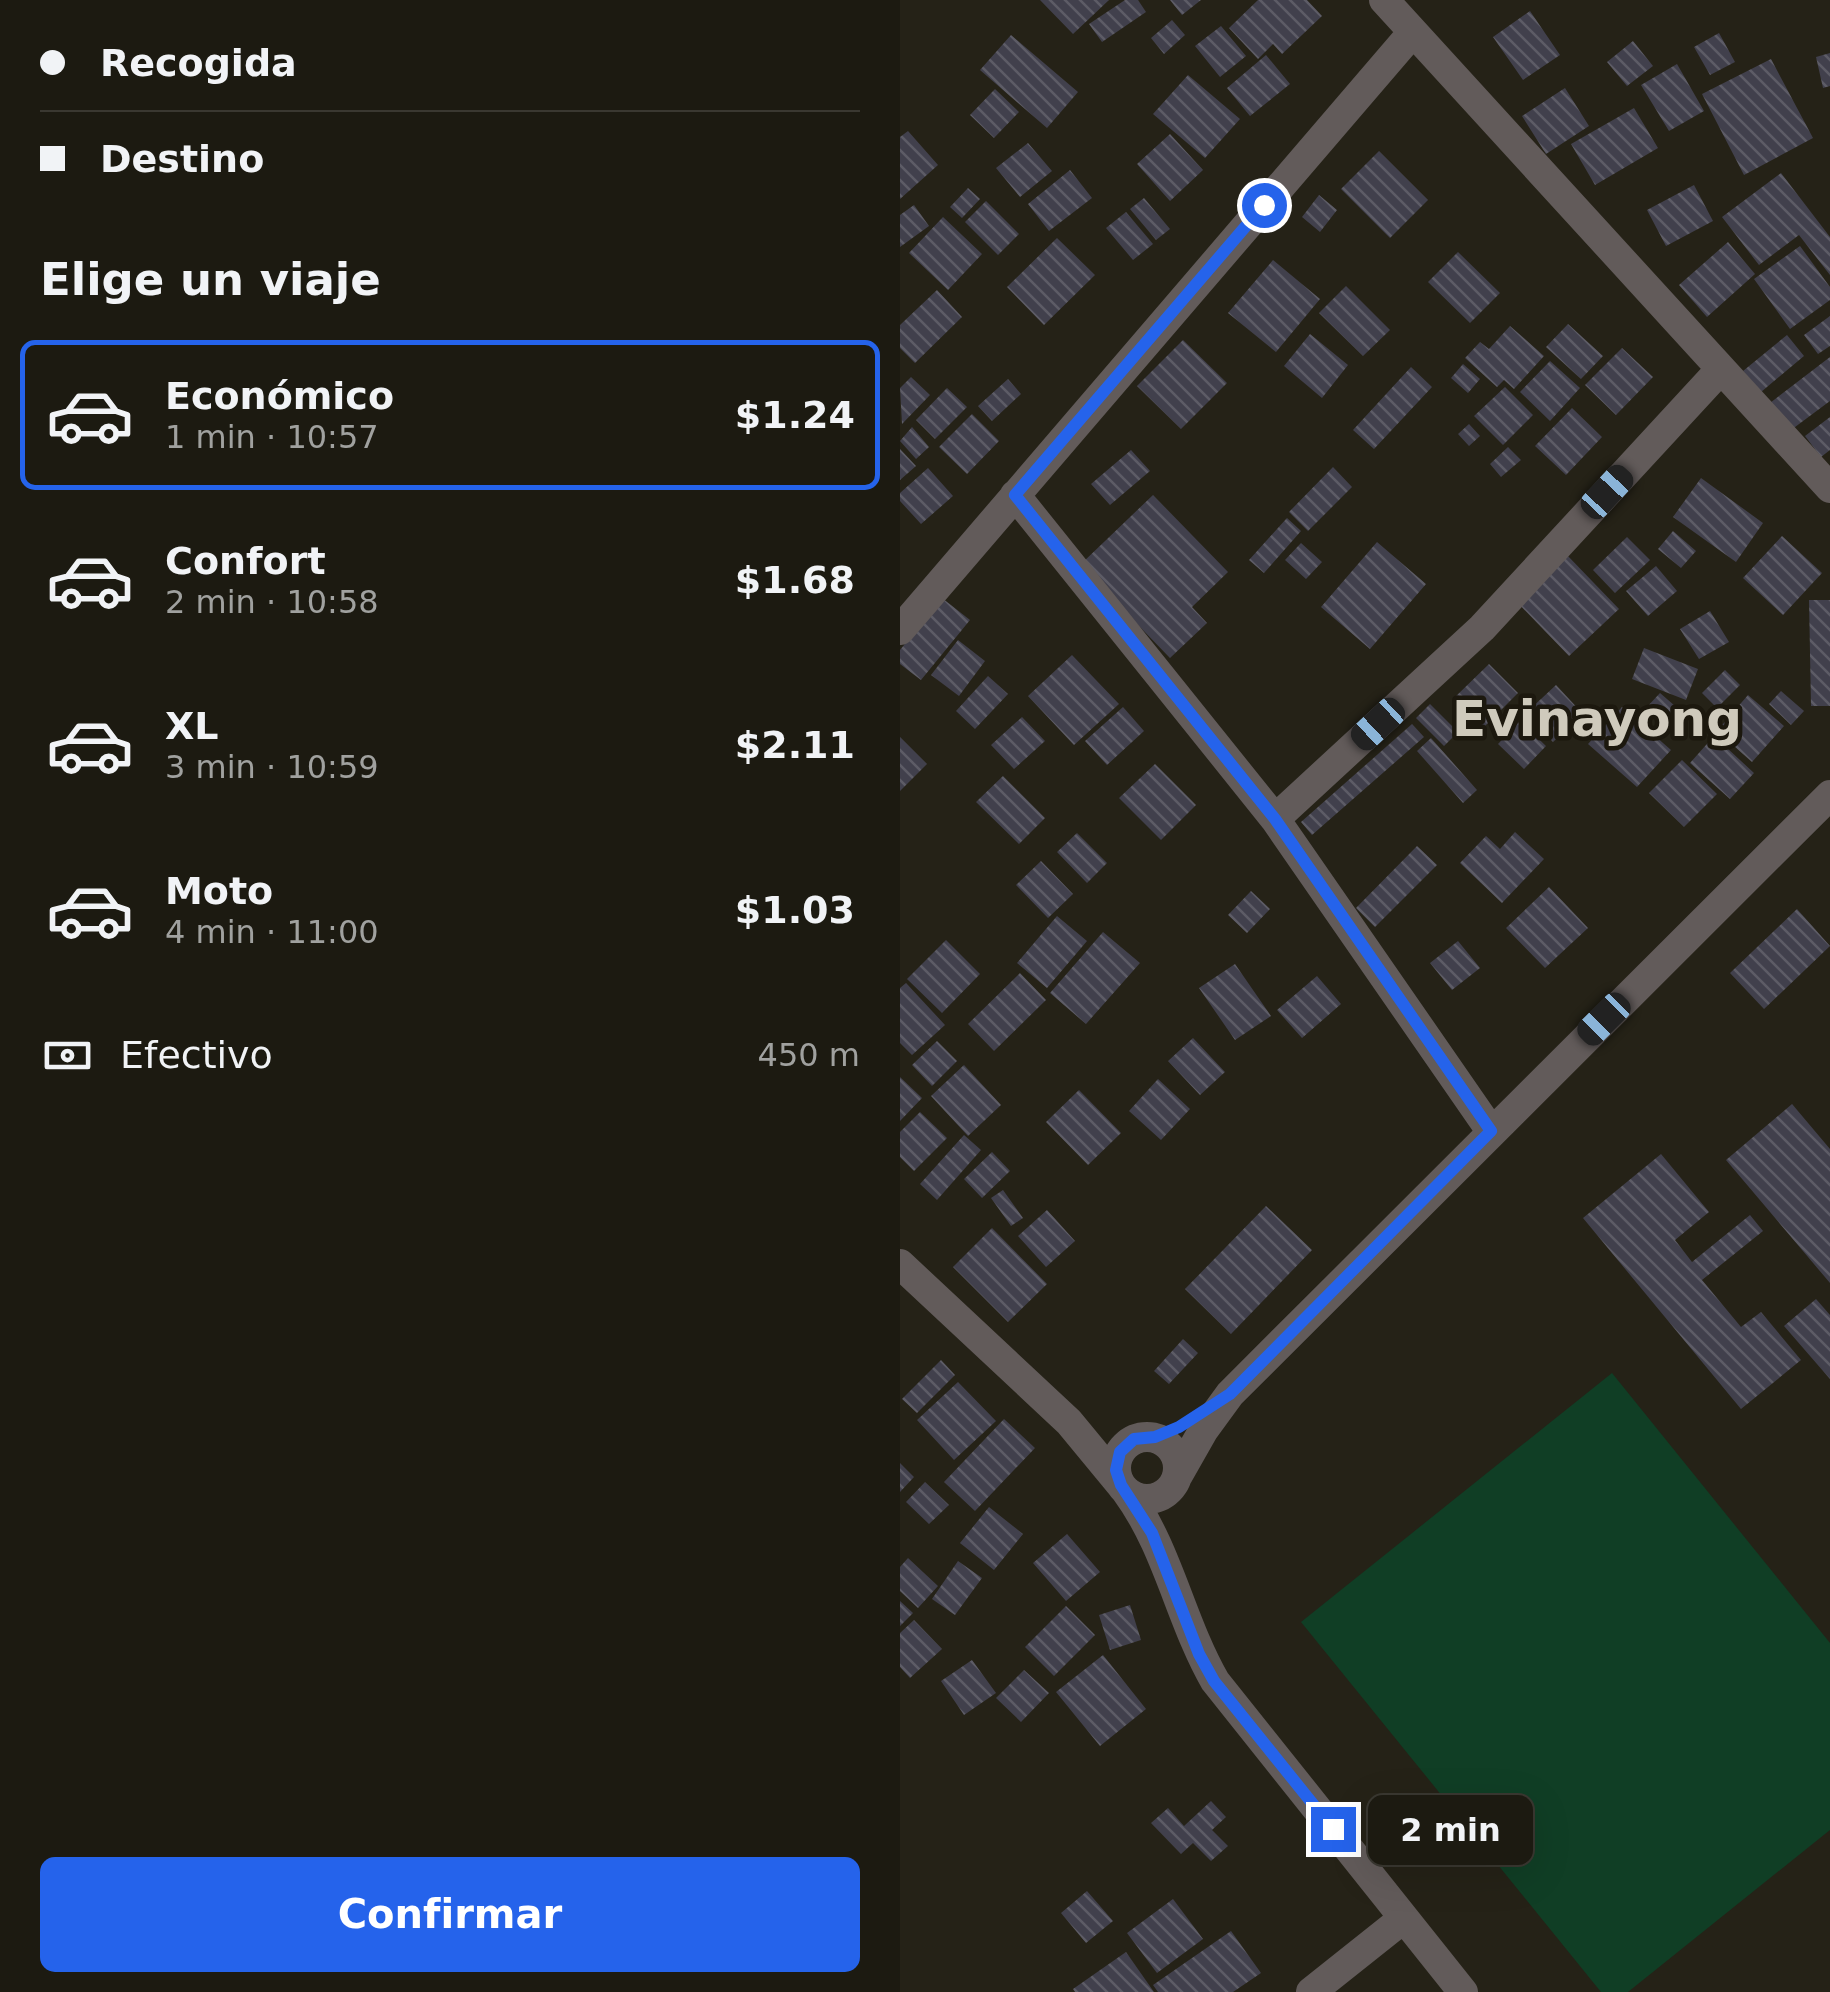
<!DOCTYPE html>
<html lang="es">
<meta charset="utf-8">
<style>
:root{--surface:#1c1a11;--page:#25231a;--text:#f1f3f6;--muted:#a0a19f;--line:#3a3831;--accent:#2563eb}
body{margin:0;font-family:"DejaVu Sans",sans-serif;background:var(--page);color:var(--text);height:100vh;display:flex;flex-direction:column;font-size:38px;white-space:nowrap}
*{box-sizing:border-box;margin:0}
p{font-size:32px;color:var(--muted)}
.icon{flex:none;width:55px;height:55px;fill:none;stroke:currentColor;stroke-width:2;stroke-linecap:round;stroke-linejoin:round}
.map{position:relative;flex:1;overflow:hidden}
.panel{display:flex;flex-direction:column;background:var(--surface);width:900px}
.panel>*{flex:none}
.banner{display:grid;align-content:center;height:220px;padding:0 40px;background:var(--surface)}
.end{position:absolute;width:45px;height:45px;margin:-22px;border:12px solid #2563eb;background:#fff;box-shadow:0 0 0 5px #fff}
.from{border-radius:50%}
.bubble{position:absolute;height:70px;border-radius:15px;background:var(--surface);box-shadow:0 10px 40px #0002,0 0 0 2px var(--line);font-size:32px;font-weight:700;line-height:70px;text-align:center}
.car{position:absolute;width:30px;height:60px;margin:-30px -15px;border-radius:12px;box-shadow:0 0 8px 2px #0007;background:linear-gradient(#222 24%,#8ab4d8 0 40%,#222 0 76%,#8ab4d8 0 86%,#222 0)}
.banner b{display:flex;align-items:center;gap:35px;height:95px;font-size:38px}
.banner b+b{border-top:2px solid var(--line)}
.banner i{width:25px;height:25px;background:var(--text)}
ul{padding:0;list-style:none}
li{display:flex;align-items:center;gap:30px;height:150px;margin:0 20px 15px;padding:0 20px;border:5px solid transparent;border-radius:15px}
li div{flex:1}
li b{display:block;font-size:38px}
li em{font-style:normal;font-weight:700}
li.on{border-color:var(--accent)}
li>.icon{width:90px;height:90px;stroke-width:1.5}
h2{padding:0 40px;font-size:45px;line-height:120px}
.pay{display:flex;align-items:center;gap:25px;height:110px;padding:0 40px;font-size:38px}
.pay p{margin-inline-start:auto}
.button{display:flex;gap:20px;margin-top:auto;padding:20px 40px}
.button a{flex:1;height:115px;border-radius:15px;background:var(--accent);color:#fff;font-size:40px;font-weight:700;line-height:115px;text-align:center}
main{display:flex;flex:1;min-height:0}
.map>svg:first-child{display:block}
.grass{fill:#103e25}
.building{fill:url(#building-back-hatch)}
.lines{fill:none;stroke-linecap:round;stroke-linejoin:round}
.minor{stroke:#625b5a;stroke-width:30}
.route{stroke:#2563eb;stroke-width:12}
.labels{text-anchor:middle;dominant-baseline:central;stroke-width:9;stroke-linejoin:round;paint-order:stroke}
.town-label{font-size:50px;font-weight:bold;fill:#cfcabc;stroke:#1c180e}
</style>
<main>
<section class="panel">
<div class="banner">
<b><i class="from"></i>Recogida</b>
<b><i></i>Destino</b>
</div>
<h2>Elige un viaje</h2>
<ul>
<li class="on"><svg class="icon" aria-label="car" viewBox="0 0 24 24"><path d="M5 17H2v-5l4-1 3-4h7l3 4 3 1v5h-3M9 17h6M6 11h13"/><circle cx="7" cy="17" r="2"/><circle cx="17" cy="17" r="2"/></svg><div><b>Económico</b><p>1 min · 10:57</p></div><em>$1.24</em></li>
<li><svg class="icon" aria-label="car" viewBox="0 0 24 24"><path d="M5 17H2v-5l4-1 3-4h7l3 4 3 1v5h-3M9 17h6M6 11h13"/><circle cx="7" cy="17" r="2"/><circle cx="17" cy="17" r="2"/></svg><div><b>Confort</b><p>2 min · 10:58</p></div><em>$1.68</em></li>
<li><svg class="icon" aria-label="car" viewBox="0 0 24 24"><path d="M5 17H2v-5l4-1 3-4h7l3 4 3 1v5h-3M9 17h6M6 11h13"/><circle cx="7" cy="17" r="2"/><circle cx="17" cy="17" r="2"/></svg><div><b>XL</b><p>3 min · 10:59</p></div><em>$2.11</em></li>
<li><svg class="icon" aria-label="car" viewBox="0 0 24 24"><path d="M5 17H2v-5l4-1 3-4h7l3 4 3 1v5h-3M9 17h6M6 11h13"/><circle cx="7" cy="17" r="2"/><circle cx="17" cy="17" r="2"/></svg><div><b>Moto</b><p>4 min · 11:00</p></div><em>$1.03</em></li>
</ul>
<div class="pay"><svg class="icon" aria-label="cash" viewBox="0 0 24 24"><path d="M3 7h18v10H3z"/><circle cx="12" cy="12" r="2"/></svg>Efectivo<p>450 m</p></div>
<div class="button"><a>Confirmar</a></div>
</section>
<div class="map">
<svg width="930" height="1992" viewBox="0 0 930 1992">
<defs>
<pattern id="building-back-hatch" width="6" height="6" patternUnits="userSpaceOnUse" patternTransform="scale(2.5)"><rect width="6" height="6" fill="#41404c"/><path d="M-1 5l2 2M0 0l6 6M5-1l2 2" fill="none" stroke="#5d5c66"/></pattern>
</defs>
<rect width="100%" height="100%" fill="#252217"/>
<path class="grass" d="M712,1373L930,1643V1830L728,1992H701L401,1622Z"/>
<path class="building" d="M140,0H209L173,34Z
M225,0H238L246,12L202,42L189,24Z
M270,0H301L282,15Z
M358,0H407L422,16L382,54L373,44L358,59L329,28Z
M630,11L660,55L623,80L593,37Z
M272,20L285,35L264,54L251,38Z
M321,26L346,56L320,77L295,46Z
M819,33L835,62L810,75L794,47Z
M111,35L178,92L147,128L80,70Z
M733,41L753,66L727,86L707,62Z
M930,53V86L923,88L916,57Z
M366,55L390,84L350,116L327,88Z
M871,59L913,138L844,175L802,94Z
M777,64L804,111L769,131L741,85Z
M288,75L340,119L305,158L253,114Z
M665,88L689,126L646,154L622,116Z
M95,89L119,112L94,138L70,115Z
M734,108L758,148L695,185L671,144Z
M8,131L38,165L0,199V137Z
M270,134L303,170L270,201L237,164Z
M128,143L152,171L120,197L96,168Z
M479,151L528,200L490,238L441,189Z
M170,170L192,198L149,231L128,204Z
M881,173L930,237V275L899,235L859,265L822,217Z
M794,185L813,221L766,246L747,210Z
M68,188L80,199L62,218L50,207Z
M419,195L437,210L420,232L402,217Z
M244,198L270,229L256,240L230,209Z
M86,201L119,234L98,255L65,222Z
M14,205L29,226L0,247V215Z
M226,212L253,244L233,260L206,228Z
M43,217L82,254L48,290L9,253Z
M157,238L195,275L144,325L107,287Z
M828,242L855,274L807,317L779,285Z
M900,246L930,287V300L890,329L854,279Z
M558,252L600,293L570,323L528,282Z
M373,260L420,299L376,352L328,313Z
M446,286L490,330L463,356L419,313Z
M37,290L62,317L15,363L0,348V325Z
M930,316V346L918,354L904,335Z
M668,324L703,356L681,379L646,347Z
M610,326L644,356L614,389L604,380L597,387L565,358L580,342L589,349Z
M410,334L448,365L422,398L384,366Z
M887,335L904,356L861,392L843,371Z
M283,340L327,383L281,429L237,386Z
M722,348L753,377L716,415L685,385Z
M930,357V401L891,430L870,403Z
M650,361L680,388L650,421L620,392Z
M563,364L580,379L568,393L551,378Z
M511,367L532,387L474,449L453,430Z
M11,377L30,395L2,424L0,388Z
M108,379L121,394L92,421L78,406Z
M605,387L633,415L603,445L574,416Z
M47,388L67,407L35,439L16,420Z
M672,408L702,437L666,475L635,446Z
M72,414L99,441L67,474L39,447Z
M930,417V450L921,457L905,436Z
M569,424L580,436L569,446L558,434Z
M12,427L29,447L16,459L0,441Z
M608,447L621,460L601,477L590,464Z
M0,449L16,466L0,480Z
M231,450L250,471L210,505L191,484Z
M433,467L452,487L408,531L389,512Z
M28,468L53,496L21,524L0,501V493Z
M801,478L863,523L836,562L773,517Z
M253,495L328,572L292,607L307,623L270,658L180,565Z
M387,518L401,531L364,573L349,560Z
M773,531L796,551L781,568L758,549Z
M882,536L922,573L883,615L843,578Z
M727,537L750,560L715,593L693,570Z
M477,542L526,584L470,649L421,607Z
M401,543L422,562L406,579L385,560Z
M666,554L719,609L669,656L616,601Z
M756,566L777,591L748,616L726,591Z
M42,598L70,620L21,680L0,664V650Z
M909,600H930V706H911Z
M810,611L829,642L799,659L780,629Z
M58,640L85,661L59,696L31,675Z
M744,648L798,669L786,700L732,679Z
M172,655L219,704L174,745L128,696Z
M589,664L618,693L582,729L553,699Z
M825,670L840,685L817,708L802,693Z
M88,676L108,694L75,729L56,711Z
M656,685L683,714L653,742L626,713Z
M881,691L904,711L891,725L869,704Z
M760,693L782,712L767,728L746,708Z
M848,695L884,726L852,762L817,731Z
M530,704L558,732L544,746L516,718Z
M223,707L244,731L207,765L185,741Z
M722,707L771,750L737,787L688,744Z
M122,717L145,741L114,769L91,745Z
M620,721L646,746L624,769L598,744Z
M512,724L524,737L412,835L401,822Z
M814,736L854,773L830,799L790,763Z
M0,737L27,764L0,791Z
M531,738L577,790L563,803L517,751Z
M782,760L817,794L784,827L749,793Z
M255,764L296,805L261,840L219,798Z
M103,776L145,818L119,844L76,802Z
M615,832L644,859L602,903L560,863L586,836L600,849Z
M177,833L207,863L187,883L157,852Z
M517,846L537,865L475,927L456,908Z
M141,861L173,894L148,918L116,885Z
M649,887L688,928L645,968L606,928Z
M351,891L370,909L347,933L328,915Z
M897,909L930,946L864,1009L830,973Z
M157,916L187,941L147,988L117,963Z
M203,932L240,963L186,1024L150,993Z
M46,940L80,974L42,1013L7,979Z
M558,941L580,968L552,990L530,963Z
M335,964L371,1016L335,1040L299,988Z
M120,973L146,1000L94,1051L68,1024Z
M417,976L441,1004L402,1038L377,1010Z
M6,983L45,1025L12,1055L0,1043V988Z
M293,1038L325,1072L300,1095L268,1061Z
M37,1041L57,1061L32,1086L12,1065Z
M64,1065L101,1105L68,1136L31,1096Z
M0,1077L22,1098L0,1121Z
M258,1079L290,1109L261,1140L229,1111Z
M179,1090L221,1133L188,1165L146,1122Z
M892,1104L930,1149V1283L826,1160Z
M20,1112L47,1138L14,1171L0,1157V1132Z
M64,1135L81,1150L37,1200L20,1184Z
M92,1152L110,1171L82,1198L64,1179Z
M761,1154L809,1212L775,1240L792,1262L850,1215L863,1231L802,1280L841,1327L861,1312L901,1360L841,1409L683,1218Z
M103,1190L123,1218L111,1226L91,1198Z
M366,1206L412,1250L331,1334L285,1289Z
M147,1210L175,1241L146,1267L118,1236Z
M92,1228L147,1284L108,1322L53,1267Z
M916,1299L930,1315V1379L884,1326Z
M283,1339L298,1353L269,1384L254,1371Z
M41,1360L55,1375L17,1413L2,1399Z
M58,1382L96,1421L54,1460L17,1420Z
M104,1419L135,1448L75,1511L44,1482Z
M0,1463L14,1477L0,1492Z
M25,1482L49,1505L29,1524L6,1502Z
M89,1507L123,1534L94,1570L60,1543Z
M167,1534L200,1572L166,1601L133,1563Z
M8,1558L38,1586L18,1608L0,1591V1567Z
M58,1561L82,1578L55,1615L32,1599Z
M0,1601L13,1613L0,1626Z
M230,1605L241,1640L210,1650L199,1615Z
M166,1606L195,1635L154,1676L125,1647Z
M14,1620L42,1649L10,1678L0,1667V1633Z
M203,1655L246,1709L200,1746L156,1692Z
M72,1660L96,1693L64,1715L41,1681Z
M124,1670L149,1693L121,1722L96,1698Z
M311,1801L326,1817L312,1830L328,1846L311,1861L293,1843L281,1854L251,1823L268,1808L284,1826Z
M187,1891L213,1921L186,1943L161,1913Z
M273,1899L303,1939L257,1973L227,1933Z
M331,1931L361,1973L333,1992H258L253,1985Z
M226,1952L254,1992H175L173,1989Z"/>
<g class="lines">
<path class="minor" d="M484,0L930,488
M115,495L375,819L591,1131
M0,630L513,32
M375,819L582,628L821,369
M0,1264L169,1422L221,1485
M216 1468a31 31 0 1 1 62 0a31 31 0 1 1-62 0Z
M278,1475L303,1431L330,1394L930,795
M226,1491C268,1548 280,1620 315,1681L563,1992
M411,1992L504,1918"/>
</g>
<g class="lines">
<path class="route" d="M364,205L115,495L375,819L591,1131L330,1394L279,1427L255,1437L234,1439L220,1452L216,1470L221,1485L252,1533L299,1654L314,1681L433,1829"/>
</g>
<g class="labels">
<g class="town-label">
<text x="697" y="719">Evinayong</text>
</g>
</g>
</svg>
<i class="end from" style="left:364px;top:205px"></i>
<i class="end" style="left:433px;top:1829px"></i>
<div class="bubble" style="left:468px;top:1795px;width:165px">2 min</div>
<i class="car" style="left:707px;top:492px;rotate:43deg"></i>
<i class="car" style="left:478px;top:724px;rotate:227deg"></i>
<i class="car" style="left:704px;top:1019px;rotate:225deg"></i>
</div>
</main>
